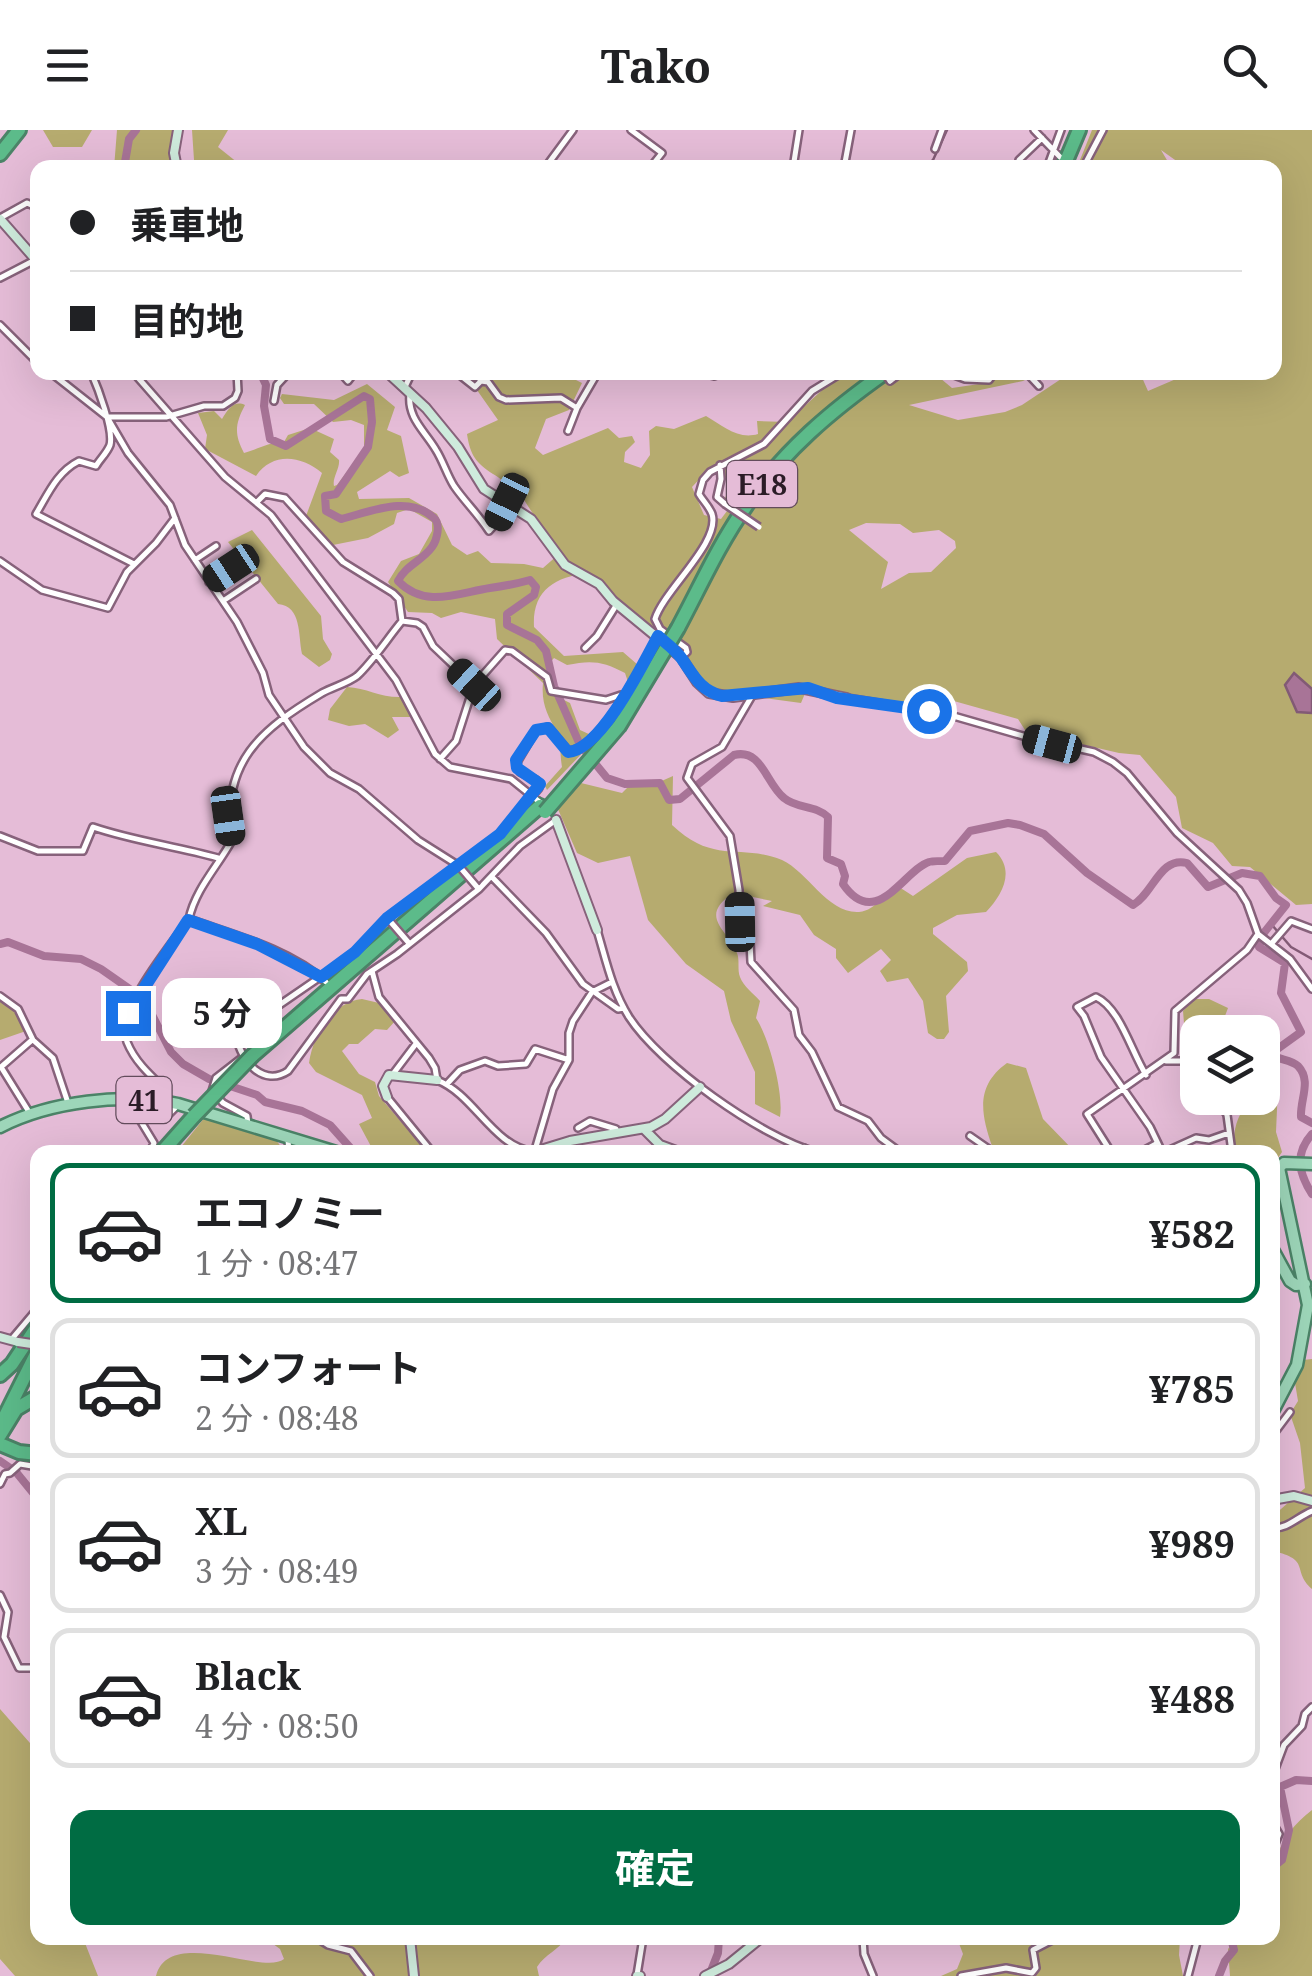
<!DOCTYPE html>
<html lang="ja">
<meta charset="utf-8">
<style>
:root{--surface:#fff;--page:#f2f2f2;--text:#202124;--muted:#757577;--line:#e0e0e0;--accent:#006c43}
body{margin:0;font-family:"Noto Serif","Noto Sans JP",serif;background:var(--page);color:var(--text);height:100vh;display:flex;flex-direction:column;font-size:38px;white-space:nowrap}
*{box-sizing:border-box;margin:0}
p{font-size:32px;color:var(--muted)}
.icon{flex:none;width:55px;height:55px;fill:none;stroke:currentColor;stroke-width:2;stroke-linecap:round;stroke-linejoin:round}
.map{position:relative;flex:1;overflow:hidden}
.details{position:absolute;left:30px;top:1015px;width:1250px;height:800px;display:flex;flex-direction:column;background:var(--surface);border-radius:20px;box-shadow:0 10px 40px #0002}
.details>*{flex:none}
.top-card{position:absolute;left:30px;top:30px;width:1252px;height:220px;border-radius:20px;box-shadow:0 10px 40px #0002;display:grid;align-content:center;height:220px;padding:0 40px;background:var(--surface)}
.controls{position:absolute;left:1180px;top:885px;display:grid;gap:20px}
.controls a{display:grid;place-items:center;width:100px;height:100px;border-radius:20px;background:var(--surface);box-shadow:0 10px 40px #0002;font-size:50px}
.end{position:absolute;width:45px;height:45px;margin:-22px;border:12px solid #1a73e8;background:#fff;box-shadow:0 0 0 5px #fff}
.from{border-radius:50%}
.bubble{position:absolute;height:70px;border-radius:20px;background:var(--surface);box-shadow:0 10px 40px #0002;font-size:32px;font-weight:700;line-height:70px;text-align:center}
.car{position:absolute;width:30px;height:60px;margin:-30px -15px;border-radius:12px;box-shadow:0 0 8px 2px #0007;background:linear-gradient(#222 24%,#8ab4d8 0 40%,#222 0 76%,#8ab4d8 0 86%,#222 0)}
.top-card b{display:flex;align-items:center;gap:35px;height:95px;font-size:38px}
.top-card b+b{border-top:2px solid var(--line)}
.top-card i{width:25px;height:25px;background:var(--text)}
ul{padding:18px 0 0;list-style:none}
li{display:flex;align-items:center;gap:30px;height:140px;margin:0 20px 15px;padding:0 20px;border:5px solid var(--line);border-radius:20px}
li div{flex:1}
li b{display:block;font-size:38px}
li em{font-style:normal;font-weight:700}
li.current{border-color:var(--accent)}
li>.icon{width:90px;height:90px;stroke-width:1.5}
.button{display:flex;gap:20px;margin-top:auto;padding:20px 40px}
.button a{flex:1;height:115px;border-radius:20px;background:var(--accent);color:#fff;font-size:40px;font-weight:700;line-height:115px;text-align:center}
header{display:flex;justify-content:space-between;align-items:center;height:130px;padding:0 40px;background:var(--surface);font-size:45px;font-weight:700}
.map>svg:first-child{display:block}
.green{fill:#b6ab6f;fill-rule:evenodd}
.water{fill:#a87497;stroke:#825a75;stroke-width:2.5}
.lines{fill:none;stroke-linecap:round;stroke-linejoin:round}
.stream{stroke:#825a75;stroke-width:2.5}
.river{stroke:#a87497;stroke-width:8}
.street-casing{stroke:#87627b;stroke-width:10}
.secondary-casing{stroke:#87627b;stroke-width:12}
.primary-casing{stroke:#4b8367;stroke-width:15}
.highway-casing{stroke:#4b8367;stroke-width:18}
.street{stroke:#fff;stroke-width:5}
.secondary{stroke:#ceebdc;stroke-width:8}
.primary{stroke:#9dd6b9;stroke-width:10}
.highway{stroke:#5cbb8a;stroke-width:12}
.street-bridge-casing{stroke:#87627b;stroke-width:10;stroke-linecap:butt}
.secondary-bridge-casing{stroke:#87627b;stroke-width:12;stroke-linecap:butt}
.highway-bridge-casing{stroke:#4b8367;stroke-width:18;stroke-linecap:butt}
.street-bridge{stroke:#fff;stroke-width:5}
.secondary-bridge{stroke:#ceebdc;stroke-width:8}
.highway-bridge{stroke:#5cbb8a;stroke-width:12}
.route{stroke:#1a73e8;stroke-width:12}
.labels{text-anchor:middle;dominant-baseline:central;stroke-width:8;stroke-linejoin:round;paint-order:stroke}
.shield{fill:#e5bcd7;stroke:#634c5c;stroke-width:2.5}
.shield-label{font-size:28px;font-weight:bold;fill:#2b1c27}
</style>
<header><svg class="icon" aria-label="menu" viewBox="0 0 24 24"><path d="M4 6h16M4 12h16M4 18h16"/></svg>Tako<svg class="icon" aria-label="search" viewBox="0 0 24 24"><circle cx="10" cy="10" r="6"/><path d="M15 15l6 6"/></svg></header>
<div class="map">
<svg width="1312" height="1846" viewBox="0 0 1312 1846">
<rect width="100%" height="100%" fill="#e5bcd7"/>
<path class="green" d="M43,0H92L82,17H53Z
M117,0H175L171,30L173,37L114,38Z
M192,0H228L218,17L243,37H201L194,30Z
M1092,0H1312V559L1294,544L1285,555L1297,582L1312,583V774L1296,775L1250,737L1232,736L1213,713L1182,698L1176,667L1140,625L1119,623L1033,603L1025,600L1018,589L936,566L913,573L839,566L809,554L801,573L719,562L702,549L680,519L611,465L588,443C554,447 532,461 534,497L564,526L623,522L638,535L628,552L625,543C603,531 591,530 567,535L554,528L546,537L554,565L570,573L580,600L591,605L590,615L547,660L545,656L562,637C560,626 561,611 557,602C548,586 541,574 543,553L497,509L495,489L461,482L441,488L432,483L408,482L388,452L401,431L419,424L432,401V392L409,379L397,383L394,394L368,408L333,415L306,386L322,343C301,325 272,322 256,346L205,319L207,305L198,283L214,281L222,289C228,279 234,270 245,275C235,294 234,304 244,323C259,319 268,312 284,312L288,305L310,298L334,309L330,322L339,330C340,339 332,348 334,356L337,355L364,319V295L351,290L333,292L314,274H284L280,268L282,264L334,270L367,254L395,277L387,300L401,306L409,343L399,347L390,341L357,362L359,369L409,368L437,384L452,415L467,425L478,421L491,433L524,434L543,438L559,424L515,356C504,354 502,349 493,344C476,333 470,325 467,304L498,290L465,243H562L582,253L569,280L546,289L535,318L543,325L608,298L619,308L632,306L635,312L625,322L624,332L641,338L650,325L649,301L656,296L674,299L706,286C723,296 738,310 758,304L757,291L787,292L841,243H934L952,258L986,253L1003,243H1039L1023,251L909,275L958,290L1005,282L1022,275L1070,243H1140L1148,261L1190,243L1275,242V38L1185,37L1161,20L1171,37H1084L1080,30ZM710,338L725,347L731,356L725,368L727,381L721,389L704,385L692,357ZM866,393L900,394L913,403L939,400L955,411L956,418L931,442L909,443L881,459L888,432L849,400Z
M252,400L321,486L323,509L332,524L330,530L319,537L302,524C298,505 302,476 278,474L228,412Z
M347,557C367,558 381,568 402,567L411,587H392L399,600L388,608L365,594L349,596L328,590L330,579Z
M673,646L672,695C714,735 740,713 782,730C808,742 828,784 859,782C878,780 881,763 896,755L913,766L967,728L996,722C1016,742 1001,766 986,782L957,785L933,798V804L967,832L968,841L946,866L949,902L944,909H937L928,903L923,871L908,848L887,852L880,841L891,830L881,819L848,843L836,828V819L814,805L800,785L763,776L772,771L733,763C698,787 727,799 737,823C740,830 737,840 740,847C743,856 754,864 760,871L756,888C769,908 784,963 780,987L755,974V942L731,891L724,861L686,834L648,790L630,726L598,733L577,723L557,677L581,653L622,663L629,656L648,657Z
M362,869L379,873L396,890L387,900L375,899L358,914H349L342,921L359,944L375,952L379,966L427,1022H374L359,994L372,988L362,965L316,942L309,933C313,905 332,872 362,869Z
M1194,869H1209L1228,878L1225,886L1193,897L1184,893L1183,881Z
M0,871L27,888L26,901L0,910Z
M1269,928H1276L1279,934L1276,1002L1282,1022L1274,1034L1273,1051L1272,1022H1235C1232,999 1237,986 1251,968H1262V935Z
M1007,933L1026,938L1043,989L1075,1022H1008L992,1016C981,984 975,956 1007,933Z
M205,987L276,1010L285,1022H177Z
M1312,1229V1459C1291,1440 1312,1430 1273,1421V1386L1305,1358L1300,1313L1290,1284L1298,1271L1295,1253L1303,1230Z
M0,1579L37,1621L38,1808H83L98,1846H15L0,1829Z
M1312,1680V1846H1230L1228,1819L1237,1808H1272C1272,1753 1265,1716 1312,1680Z
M265,1808H566C559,1820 545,1824 537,1837L539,1846H156C169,1796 263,1846 284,1829L280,1819Z
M957,1808H1180L1179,1825L1183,1846H941L957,1839L963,1824Z"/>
<path class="water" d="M1294,543L1312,559V583L1297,582L1285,555Z"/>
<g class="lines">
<path class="stream" d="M923,38L933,30L947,0
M1272,795L1291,817L1312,829"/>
<path class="river" d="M124,38L129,9L136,0
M260,242L266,255L264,276L270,309L286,316L364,266L370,269L372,292L368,317L336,364L325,366L326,381L341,389C370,382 408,364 434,388C441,394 437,410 432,417C422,431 406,435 398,451C425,479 458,463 490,458C504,456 516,454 530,450L536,457L534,465L507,484V495L537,510L546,521L554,556L580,615L607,648L625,654L660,653L669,670L680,669L734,625C762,618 766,654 784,668C797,679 816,675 828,687L827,728L841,734L845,746L843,754C876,802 904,740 929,732C930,731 944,731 945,731L970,701L1008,693L1020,695L1044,704L1087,743L1133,775C1153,764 1160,726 1187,733L1208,757L1242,743L1260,746L1276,768L1286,775L1263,804L1259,817L1285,833L1281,863L1301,902L1276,920L1274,926C1281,930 1291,930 1298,936C1312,951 1300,969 1301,987L1312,993
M0,814L8,812L44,826L81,829L101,839L144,869L171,922L183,934L209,949L257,965L265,972L302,981L330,995L354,1022
M1312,1004C1294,1024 1299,1044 1312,1064
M0,1331L16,1342L38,1369
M1272,1738L1282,1730L1289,1700L1280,1657L1296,1650L1312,1651
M709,1846L718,1823L719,1808
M1219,1846L1225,1831L1234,1820L1231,1808"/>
<g class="street-casing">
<path id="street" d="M631,0L662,23L650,38
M1034,0L1060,27
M935,19L942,0
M545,38L573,0
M793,38L799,0
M844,38L851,0
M1018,38L1019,30L1042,8
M1047,38L1061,0
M1083,38L1103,0
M0,88L27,73L38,78
M0,148L35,130
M0,195L38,233
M50,242L107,287L128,323L170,375L185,415L237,492L263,543L269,565L304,617L330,643L359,659L418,710L456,734
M91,242C98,258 114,300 110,315C107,323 100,329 96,336L79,331C57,342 48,364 36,384L134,434
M133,242L225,347L271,385L396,550L435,624L450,637L511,649L542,674
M340,242L348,251L355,242
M456,242L475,257L481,251
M475,242L481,251L488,252L499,267L506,270L561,268L577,278L598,242
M699,242L714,246L725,242
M946,242L965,249L989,250L995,242
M1026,242L1039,256
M890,251L902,242
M405,257L412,242
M410,264C407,288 425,301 436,320C443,331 447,345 454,356C465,372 478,384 489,401L498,391L507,373
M274,271L277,255L289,242
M107,287H166L204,276H223L235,268L238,261L237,242
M568,301L577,278
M720,335L721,349L717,367L725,374
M257,372L265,364L285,368L343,432L393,463L399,469L402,491
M195,430L216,416
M0,431L42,460L108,478L127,442L156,413L175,388
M209,452L231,438
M223,471L256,449
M585,518L597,506L617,474
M681,527L687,522L686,518L660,499L655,489C664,460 721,412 712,384C709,376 703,371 699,364L703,350L710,342L764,314L812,261L843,242
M753,564L722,617L692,634L687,648L730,706L739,760L740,792L750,812L751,832L794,880L799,905L812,922L838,977L868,991L881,1008L900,1022
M847,568L950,585L1023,606L1094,622L1113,632L1127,643L1177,703L1239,760L1247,773L1258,804L1290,829L1312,859
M440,629L456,611L474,555L505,520L512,521L547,547L551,561L606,570L621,565
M556,690L520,716L479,759L397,824L367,844L348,869H341L288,941C264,957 241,932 237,908L243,900L355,823L387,788L500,704L539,658L536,650L520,642L516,634L536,600L548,597L568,621C600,620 642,535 658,507
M0,706L38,721H83L93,697C134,711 176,716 218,728
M492,747L546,803L583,854L618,879L624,878
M189,789C234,805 289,819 326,852
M597,800C606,830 612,860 629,887C660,935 761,1007 816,1022
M1272,813L1291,791L1312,799
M372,841L379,867L429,928L435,938L437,950C475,965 492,1016 534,1022
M0,866L18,879L33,910L53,928L68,973
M243,927L216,948L212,961L223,973L247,986L248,995
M1166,931H1193L1198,943
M393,944L415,915
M1146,945C1131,921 1120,878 1096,867L1077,877L1084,886L1101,927L1150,997L1162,1022
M447,954L460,940L485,931L498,936L526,934L535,919L569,930
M387,967L432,1022
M1217,968L1227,985L1232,1022
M166,972V960C151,946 135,932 127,912C115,880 171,816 189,789C195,760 217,737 231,712C221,632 260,600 322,563C333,557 348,553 357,546C374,530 387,509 402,491L417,493L423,497L433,516L474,555
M29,982L1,937L32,910
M578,998L590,991L616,999L617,1003
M970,1006L993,1022
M288,1010L289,1022
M535,1020L553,959L569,930V903L573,891L592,862L612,852
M150,1022L154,1013L137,985L141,981L167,986L178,975
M1111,1022L1087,984L1174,923L1175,881L1247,820L1258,804
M1141,1022L1156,1014
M1165,1022L1196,1008L1209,1010L1229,1003
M11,1210L38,1178
M1272,1306L1290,1282
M0,1354L5,1344L10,1343L20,1334L38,1337
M1272,1398C1288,1399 1297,1387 1312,1381
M0,1465L8,1482L4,1507L19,1538H38
M1272,1647L1284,1615L1302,1596L1305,1584L1312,1577
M1272,1692L1279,1704L1272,1721
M317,1808L328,1815L351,1821L370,1846
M863,1808L864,1824L873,1846
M637,1845L643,1808
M961,1846L1006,1838L1032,1843L1036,1838L1033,1820L1056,1808
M1188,1846L1198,1808"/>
</g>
<g class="secondary-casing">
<path id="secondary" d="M177,38L174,23L178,0
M0,89L36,130
M387,242L426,278L458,317L484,359L531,389L565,435L599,454L613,471L681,527L697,552L709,563L733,567L799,558L847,568
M556,690L597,800
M387,967L383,956L389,945L437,950
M644,999L660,1015L679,1022
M534,1022L570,1011L651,997L665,989L700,957
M801,1022L804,1019
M0,1207L18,1212
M1272,1370L1294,1366L1312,1371
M410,1808L414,1846
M637,1846H640
M705,1846L729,1834L761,1808"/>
</g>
<g class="primary-casing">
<path id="primary" d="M0,997C51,971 123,963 178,974L336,1022
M1272,1118L1290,1151L1296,1155L1305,1154
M1272,1283L1297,1235L1308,1175L1279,1038L1284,1033L1312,1034"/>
</g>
<g class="highway-casing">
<path id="highway" d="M0,24L19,0
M1063,38L1079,0
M678,498C700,457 719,414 746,376C783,321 832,280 886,242
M252,926L540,676
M162,1022L194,986
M0,1245L12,1234L38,1195
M0,1296L38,1220
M0,1305L16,1279L38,1266
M0,1314L19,1322L38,1324"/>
</g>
<use href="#street" class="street"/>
<use href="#secondary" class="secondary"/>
<use href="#primary" class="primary"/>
<use href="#highway" class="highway"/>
<g class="street-bridge-casing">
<path id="street-bridge" d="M884,242L890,251
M725,374L759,397
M459,736L477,757
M389,790L408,812"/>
</g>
<g class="secondary-bridge-casing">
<path id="secondary-bridge" d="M18,1212L38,1215"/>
</g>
<g class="highway-bridge-casing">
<path id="highway-bridge" d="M545,682L619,596L678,498
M194,986L252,926"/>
</g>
<use href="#street-bridge" class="street-bridge"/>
<use href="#secondary-bridge" class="secondary-bridge"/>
<use href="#highway-bridge" class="highway-bridge"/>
</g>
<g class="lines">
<path class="route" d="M128,883L188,790L257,814L321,847L355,822L387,788L500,704L540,654L517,638L516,630L536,600L548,598L568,622C601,620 643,534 658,506C666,513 676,520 682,529C694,546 700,560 722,566L808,558L837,568L929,581"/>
</g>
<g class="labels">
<g class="shield">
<rect x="727" y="331" width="70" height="46" rx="8"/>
<rect x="116.5" y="947" width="55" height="46" rx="8"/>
</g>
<g class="shield-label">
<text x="762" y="354">E18</text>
<text x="144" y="970">41</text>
</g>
</g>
</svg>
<div class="controls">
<a><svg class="icon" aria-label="layers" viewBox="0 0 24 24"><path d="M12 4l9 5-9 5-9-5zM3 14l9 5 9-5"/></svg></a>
</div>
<i class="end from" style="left:929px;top:581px"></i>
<i class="end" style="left:128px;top:883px"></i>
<div class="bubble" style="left:162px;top:848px;width:120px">5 分</div>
<i class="car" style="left:507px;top:372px;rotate:206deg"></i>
<i class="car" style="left:231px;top:438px;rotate:237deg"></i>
<i class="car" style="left:474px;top:555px;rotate:313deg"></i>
<i class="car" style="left:1052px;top:614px;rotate:285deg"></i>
<i class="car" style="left:228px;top:686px;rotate:172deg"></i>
<i class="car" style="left:740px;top:792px;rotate:359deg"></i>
<div class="top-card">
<b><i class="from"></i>乗車地</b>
<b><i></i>目的地</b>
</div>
<section class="details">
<ul>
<li class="current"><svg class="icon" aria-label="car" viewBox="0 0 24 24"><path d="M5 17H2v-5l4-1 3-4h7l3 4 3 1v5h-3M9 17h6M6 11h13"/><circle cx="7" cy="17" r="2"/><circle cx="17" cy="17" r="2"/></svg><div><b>エコノミー</b><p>1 分 · 08:47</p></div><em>¥582</em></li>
<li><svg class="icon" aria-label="car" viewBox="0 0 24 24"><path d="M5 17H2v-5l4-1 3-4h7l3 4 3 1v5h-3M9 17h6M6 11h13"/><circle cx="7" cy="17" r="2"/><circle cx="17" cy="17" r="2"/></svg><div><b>コンフォート</b><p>2 分 · 08:48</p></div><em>¥785</em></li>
<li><svg class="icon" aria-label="car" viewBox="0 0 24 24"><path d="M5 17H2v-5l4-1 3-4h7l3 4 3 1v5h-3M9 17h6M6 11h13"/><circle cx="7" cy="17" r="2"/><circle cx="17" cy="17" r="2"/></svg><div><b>XL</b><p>3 分 · 08:49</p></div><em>¥989</em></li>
<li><svg class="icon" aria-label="car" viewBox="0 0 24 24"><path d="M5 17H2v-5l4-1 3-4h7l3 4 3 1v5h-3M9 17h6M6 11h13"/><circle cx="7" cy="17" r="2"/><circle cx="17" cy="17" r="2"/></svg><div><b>Black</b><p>4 分 · 08:50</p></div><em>¥488</em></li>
</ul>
<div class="button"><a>確定</a></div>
</section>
</div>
